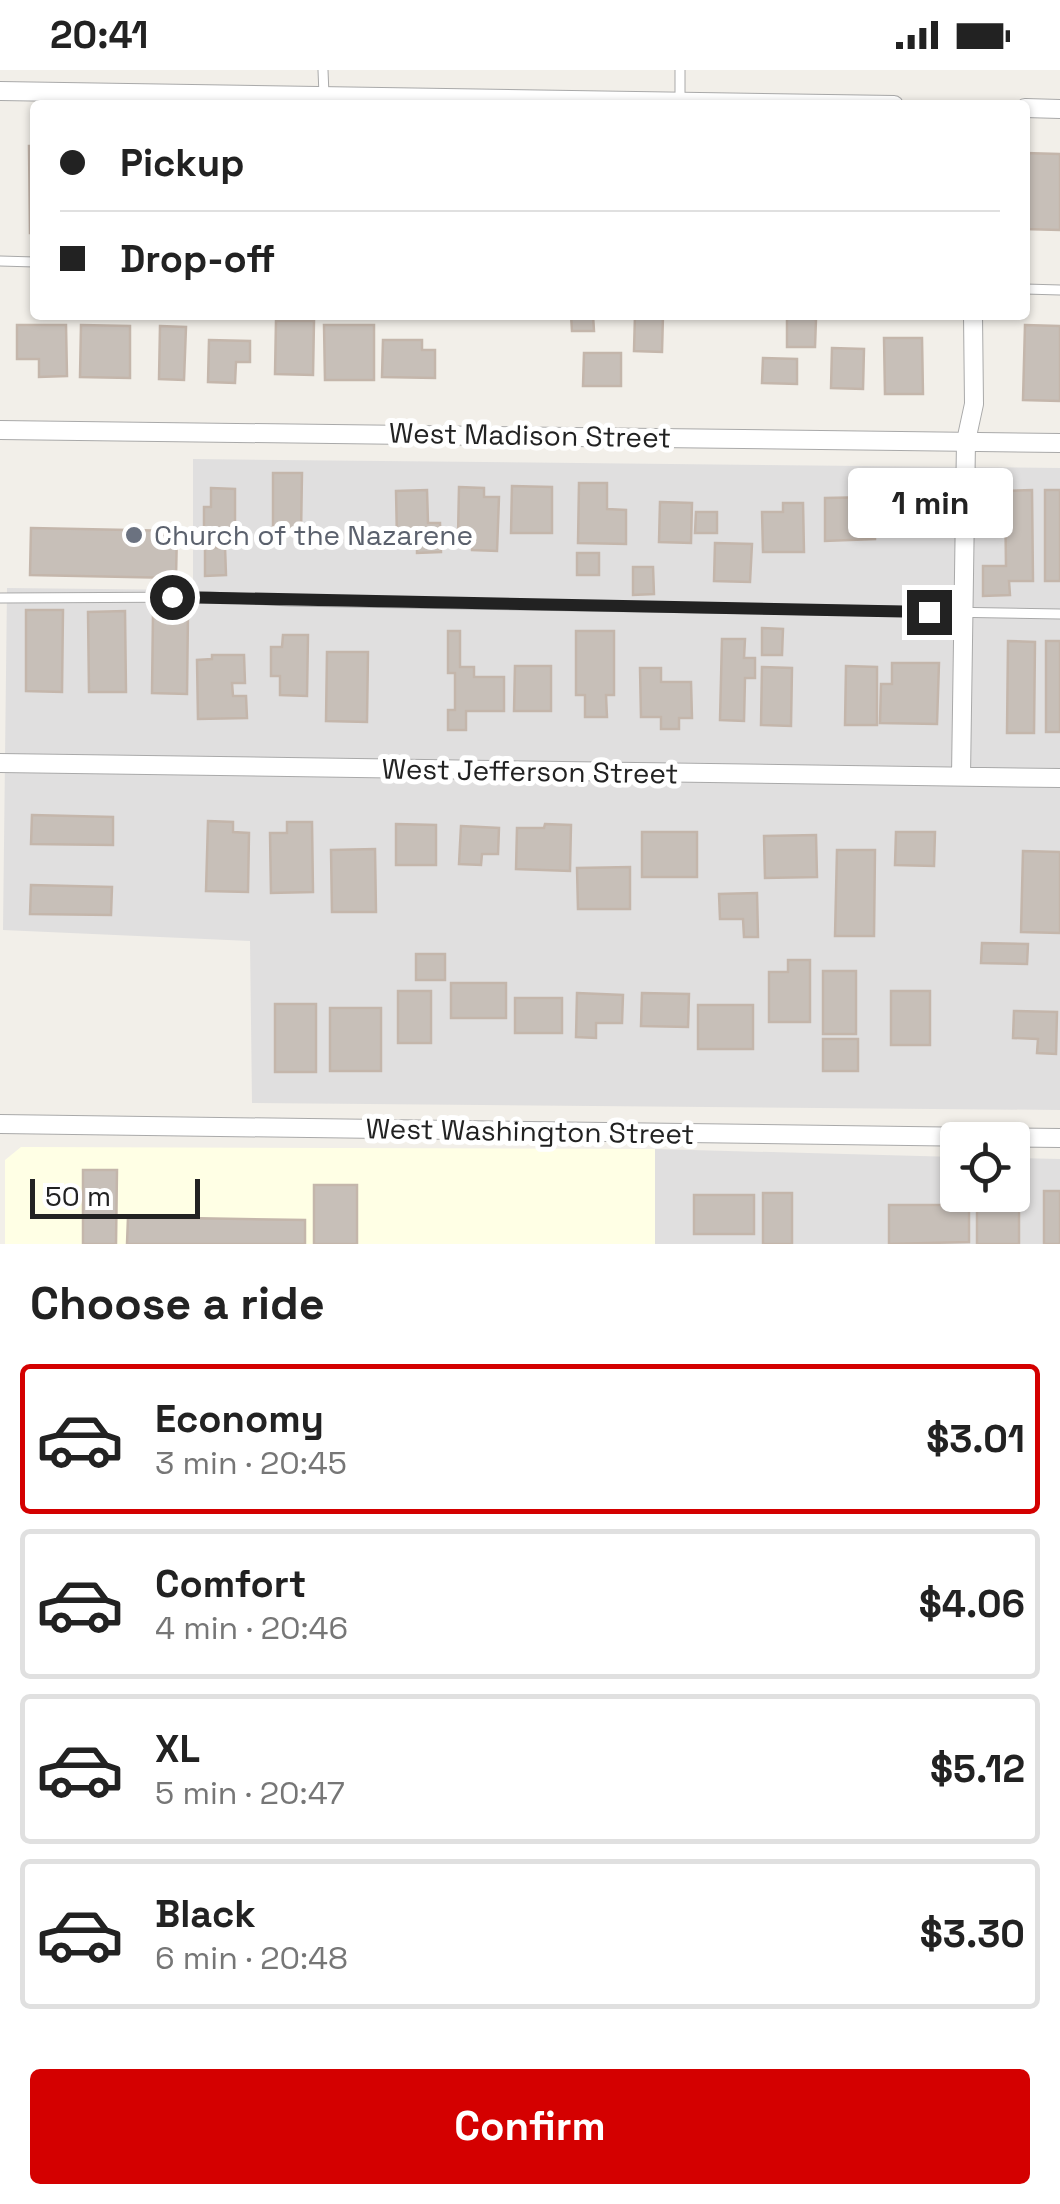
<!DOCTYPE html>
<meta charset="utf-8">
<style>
:root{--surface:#fff;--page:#f2f2f2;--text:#222;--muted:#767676;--line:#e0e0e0;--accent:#d40000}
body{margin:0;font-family:"Space Grotesk",sans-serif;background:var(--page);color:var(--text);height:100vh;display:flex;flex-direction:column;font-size:38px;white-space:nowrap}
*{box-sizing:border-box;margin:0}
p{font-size:32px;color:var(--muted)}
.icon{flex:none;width:55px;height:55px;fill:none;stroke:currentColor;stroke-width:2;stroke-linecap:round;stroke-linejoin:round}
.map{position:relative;height:1174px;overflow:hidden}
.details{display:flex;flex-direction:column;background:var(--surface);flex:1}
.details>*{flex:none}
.top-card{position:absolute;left:30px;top:30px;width:1000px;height:220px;border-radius:10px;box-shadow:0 2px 8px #0004;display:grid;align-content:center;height:220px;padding:0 30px;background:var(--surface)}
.tools{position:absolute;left:940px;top:1052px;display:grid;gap:20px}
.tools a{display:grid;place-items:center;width:90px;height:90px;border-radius:10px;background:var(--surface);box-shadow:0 2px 8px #0004;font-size:50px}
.scale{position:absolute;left:30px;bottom:25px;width:170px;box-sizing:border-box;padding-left:10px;border:5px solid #222;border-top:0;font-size:28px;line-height:35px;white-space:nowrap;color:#222;-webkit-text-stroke:8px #fff;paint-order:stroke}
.end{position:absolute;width:45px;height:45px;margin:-22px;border:12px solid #222;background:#fff;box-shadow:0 0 0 5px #fff}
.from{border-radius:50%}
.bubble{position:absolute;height:70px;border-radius:10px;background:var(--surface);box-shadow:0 2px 8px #0004;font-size:32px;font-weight:600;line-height:70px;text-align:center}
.top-card b{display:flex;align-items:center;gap:35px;height:95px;font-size:38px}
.top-card b+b{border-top:2px solid var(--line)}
.top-card i{width:25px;height:25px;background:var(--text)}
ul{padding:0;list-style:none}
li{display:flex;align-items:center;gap:30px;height:150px;margin:0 20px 15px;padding:0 10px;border:5px solid var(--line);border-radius:10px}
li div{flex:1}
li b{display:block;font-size:38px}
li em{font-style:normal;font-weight:600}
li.current{border-color:var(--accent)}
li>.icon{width:90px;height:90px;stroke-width:1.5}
h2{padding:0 30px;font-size:45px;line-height:120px}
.action{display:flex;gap:20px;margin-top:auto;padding:20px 30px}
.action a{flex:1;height:115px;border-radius:10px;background:var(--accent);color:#fff;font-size:40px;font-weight:600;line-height:115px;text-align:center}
.status{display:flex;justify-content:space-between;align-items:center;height:70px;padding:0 50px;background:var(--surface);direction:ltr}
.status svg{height:28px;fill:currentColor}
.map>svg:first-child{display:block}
.residential{fill:#e0dfdf}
.education{fill:#ffffe5}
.building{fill:#c7bfb8;stroke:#c4b6ab;stroke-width:2.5}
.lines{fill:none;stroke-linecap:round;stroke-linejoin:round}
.lane-casing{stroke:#a9a9a9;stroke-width:11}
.street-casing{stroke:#a9a9a9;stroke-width:20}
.lane{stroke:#fff;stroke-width:9}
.street{stroke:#fff;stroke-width:18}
.route{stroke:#222;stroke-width:12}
.worship-dot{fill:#6b7280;stroke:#fff;stroke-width:4}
.labels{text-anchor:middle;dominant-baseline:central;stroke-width:10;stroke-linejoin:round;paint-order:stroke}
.street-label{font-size:28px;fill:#222;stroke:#fff}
.worship-label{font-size:28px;fill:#5b616d;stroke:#fff;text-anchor:start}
</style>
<div class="status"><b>20:41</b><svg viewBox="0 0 49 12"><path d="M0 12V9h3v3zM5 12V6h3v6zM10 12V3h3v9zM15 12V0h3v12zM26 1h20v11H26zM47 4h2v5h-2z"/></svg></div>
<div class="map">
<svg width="1060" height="1174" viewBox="0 0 1060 1174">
<rect width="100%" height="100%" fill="#f2efe9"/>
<path class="residential" d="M193,389L1060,398V1040L252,1033L250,871L3,860L7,518L193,520Z
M655,1079L957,1087L958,1125H1012L1013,1088L1060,1089V1174H655Z"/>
<path class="education" d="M21,1077L655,1079V1174H5V1090Z"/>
<path class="building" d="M29,76H35V163H30Z
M1025,83L1060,84V160L1025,159Z
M571,245H593L594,261H572Z
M635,245H663L662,282L634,281Z
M787,248L816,249L815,277H787Z
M276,251H314L313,305L275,304Z
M17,255H66L67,306L39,307V289H17Z
M81,255L130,256V308L80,307Z
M324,255H374V310H325Z
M1025,255L1060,256V331L1023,330Z
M160,256L186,257L184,310L159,309Z
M884,268H922L923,324H885Z
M209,270L250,271V292H236L235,313L208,312Z
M383,270H422V280H435V308L382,307Z
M832,278L864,279L863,319L831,318Z
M584,283H621V316H583Z
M763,288L797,289V314L762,313Z
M273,403H302L301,464H273Z
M579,413H607V439L626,440V474L578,473Z
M512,416L552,417V463H511Z
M459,417L484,418V427H499L497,481L472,480V466H458Z
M211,418L235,419V460H204V437H211Z
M427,420L428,453H440L441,482L417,483V469H397L396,421Z
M1032,420L1033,511H1009L1010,525L983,526V496H1006L1005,421Z
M1045,420H1060V511H1045Z
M874,427L875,469L825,471V428Z
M660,432L692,433L691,473L659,472Z
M783,433H803L804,482H763L762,442H783Z
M696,442H717V463H695Z
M31,458L177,461L176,508L30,505Z
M715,473L752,474L750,512L714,511Z
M225,477L226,505L205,506V478Z
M577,483H599V505H577Z
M633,497H653L654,524L633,525Z
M26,540H63L62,622L26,621Z
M125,541L126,622H89L88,542Z
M153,543H188L187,624L152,623Z
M762,558L783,559L782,585H762Z
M448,561H460V597H474V607H504V641H466V660H448V640H455V603H448Z
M576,561H614V625H606L607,647H585V625H576Z
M283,565H308L307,626L280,625V606H271V577H282Z
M722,569H745L744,588H755V608H745L744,651L720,650Z
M1008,571L1035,572L1034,663H1007Z
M1046,571H1060V662H1046Z
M327,582H368L367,652L326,651Z
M212,585H244L245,613H232L233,626H246L247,648L198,649L197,590L212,589Z
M892,593H939L937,654L880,653L881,614H892Z
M515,596H551V641H514Z
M846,596L877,597V655H845Z
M762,597L792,598L791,656L761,655Z
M640,598H661V612H691L692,648H679V659H661V647H641Z
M32,745L113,747V775L31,774Z
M208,751L233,752V762L249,763L248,822L206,821Z
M287,752H312L313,822L271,823L270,763H287Z
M396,754L436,755V795H396Z
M545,754L571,755L570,801L516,799L517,758H544Z
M461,756L499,758L498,784H482L481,795L459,794Z
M642,762H697V807H642Z
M896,762H935L934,796L895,795Z
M816,765L817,807L765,808L764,766Z
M375,779L376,842H332L331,780Z
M837,780H875L874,866H835Z
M1023,781L1060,782V863L1021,862Z
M630,797V839H578L577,798Z
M31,815L112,817L111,845L30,844Z
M757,823L758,867H744L743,849H720L719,824Z
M982,873L1028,874L1027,894L981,893Z
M416,884H445V910H416Z
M788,890H810V952H769V902H788Z
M823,901H856V964H823Z
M451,913H506V948H451Z
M398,921H431V973H398Z
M891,921H930V975H891Z
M577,923L623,925L622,953H596V968L576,967Z
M642,923L689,924L688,957L641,956Z
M515,928H562V963H515Z
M275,934H316V1002H275Z
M698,935H753V979H698Z
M330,938H381V1001H330Z
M1014,941L1057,942L1056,984L1037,983L1038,969L1013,968Z
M823,969H858V1001H823Z
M83,1100H117L116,1174H83Z
M314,1115H357V1174H314Z
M1044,1121H1060V1174H1044Z
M763,1123H792V1174H763Z
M694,1125H754V1164H694Z
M977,1127H1019V1174H977Z
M889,1135H969V1172L889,1174Z
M128,1147L305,1150V1174H127Z"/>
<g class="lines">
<g class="lane-casing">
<path id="lane" d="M323,0L324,25
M680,0V29
M0,191L35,192
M1025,219L1060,220
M0,528L209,527L290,531L1060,544"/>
</g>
<g class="street-casing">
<path id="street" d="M0,21L894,35
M1025,38L1060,39
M0,360L1060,373
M0,693L1060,708
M961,706L966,371L974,334L973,245
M0,1054L1060,1068"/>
</g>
<use href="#lane" class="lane"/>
<use href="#street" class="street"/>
</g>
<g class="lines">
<path class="route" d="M172,527L929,542"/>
</g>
<circle class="worship-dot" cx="134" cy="465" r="10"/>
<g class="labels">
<g class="street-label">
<text transform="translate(530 365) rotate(1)">West Madison Street</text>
<text transform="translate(530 701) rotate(1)">West Jefferson Street</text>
<text transform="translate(530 1061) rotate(1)">West Washington Street</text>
</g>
<g class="worship-label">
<text x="154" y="465">Church of the Nazarene</text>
</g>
</g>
</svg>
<div class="tools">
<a><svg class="icon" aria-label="locate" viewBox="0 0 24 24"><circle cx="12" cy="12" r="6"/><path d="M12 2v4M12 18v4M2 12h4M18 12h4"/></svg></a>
</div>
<div class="scale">50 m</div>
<i class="end from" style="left:172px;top:527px"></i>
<i class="end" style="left:929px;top:542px"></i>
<div class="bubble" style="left:848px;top:398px;width:165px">1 min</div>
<div class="top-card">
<b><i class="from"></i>Pickup</b>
<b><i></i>Drop-off</b>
</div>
</div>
<section class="details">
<h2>Choose a ride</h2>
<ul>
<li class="current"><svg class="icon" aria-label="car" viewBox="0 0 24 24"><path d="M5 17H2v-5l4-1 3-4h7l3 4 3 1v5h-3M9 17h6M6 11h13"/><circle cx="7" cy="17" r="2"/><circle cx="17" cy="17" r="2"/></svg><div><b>Economy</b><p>3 min · 20:45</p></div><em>$3.01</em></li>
<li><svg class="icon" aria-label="car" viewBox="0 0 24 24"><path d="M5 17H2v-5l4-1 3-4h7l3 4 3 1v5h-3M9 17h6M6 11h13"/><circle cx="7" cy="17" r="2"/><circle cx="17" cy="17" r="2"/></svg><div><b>Comfort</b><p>4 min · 20:46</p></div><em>$4.06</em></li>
<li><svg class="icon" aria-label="car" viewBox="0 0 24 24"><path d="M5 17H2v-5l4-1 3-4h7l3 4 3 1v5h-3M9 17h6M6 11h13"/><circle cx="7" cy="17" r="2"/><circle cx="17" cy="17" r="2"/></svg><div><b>XL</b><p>5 min · 20:47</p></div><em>$5.12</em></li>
<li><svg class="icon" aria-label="car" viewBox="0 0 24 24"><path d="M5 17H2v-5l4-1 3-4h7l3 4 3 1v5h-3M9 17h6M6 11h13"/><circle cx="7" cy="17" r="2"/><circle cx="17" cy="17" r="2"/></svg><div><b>Black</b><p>6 min · 20:48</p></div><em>$3.30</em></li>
</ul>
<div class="action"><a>Confirm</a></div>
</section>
